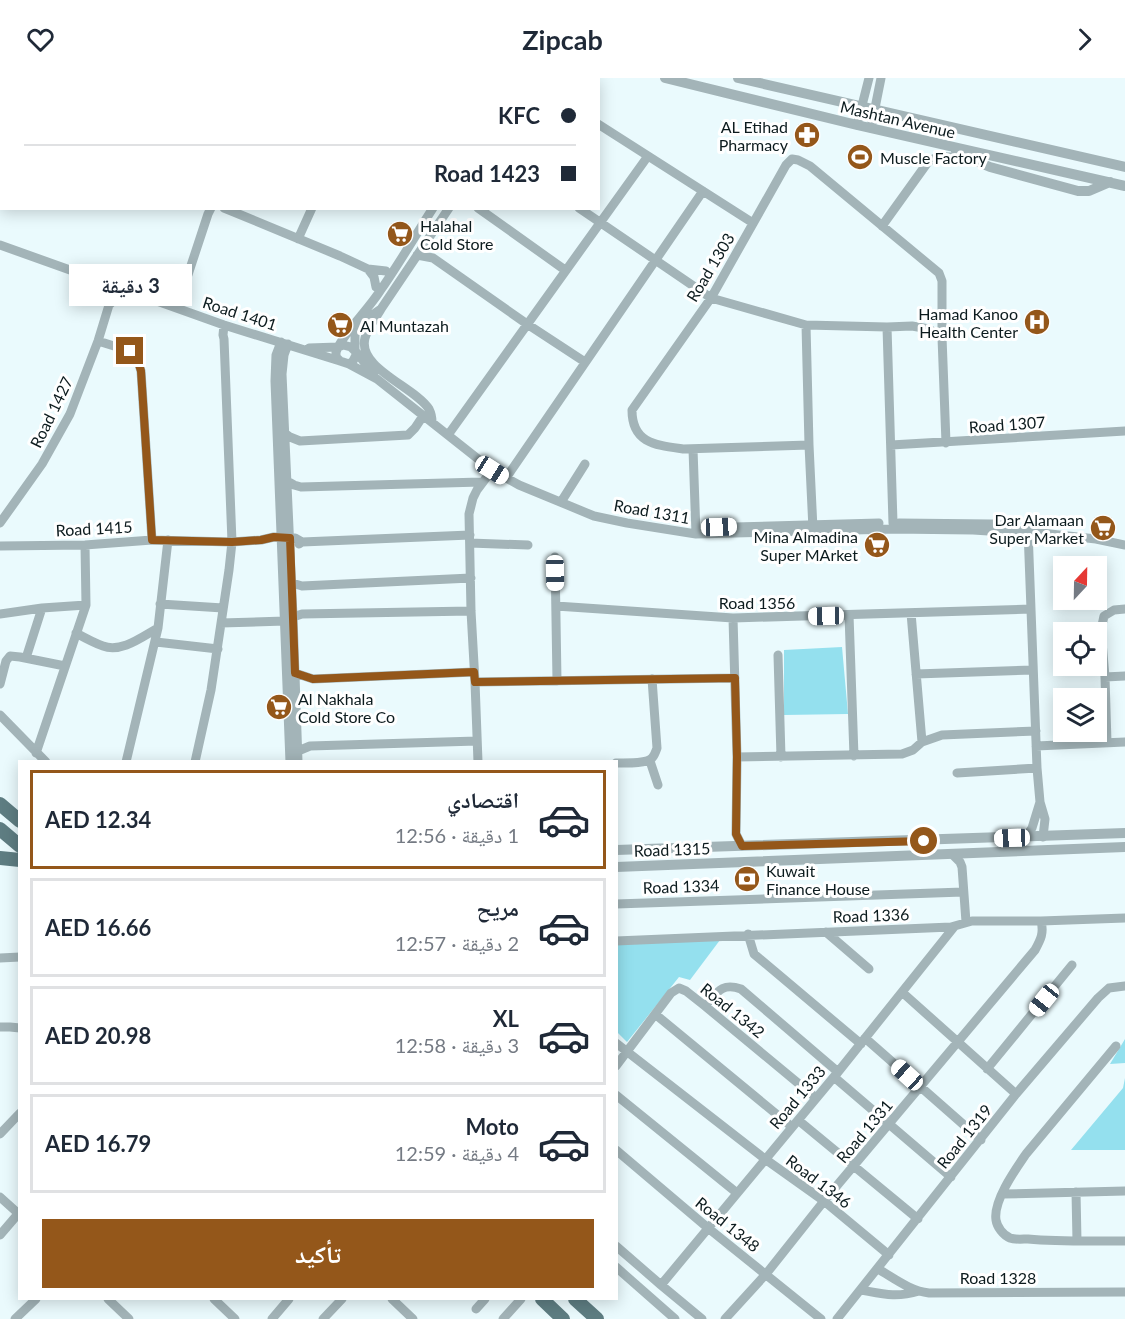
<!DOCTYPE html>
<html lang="ar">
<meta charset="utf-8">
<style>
:root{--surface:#fff;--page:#f2f2f3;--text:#1f2937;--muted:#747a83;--line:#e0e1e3;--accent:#94571a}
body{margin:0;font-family:Lato,"Noto Naskh Arabic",sans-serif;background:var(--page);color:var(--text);direction:rtl;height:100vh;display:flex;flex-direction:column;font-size:22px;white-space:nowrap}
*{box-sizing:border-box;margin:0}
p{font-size:20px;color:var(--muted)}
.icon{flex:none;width:33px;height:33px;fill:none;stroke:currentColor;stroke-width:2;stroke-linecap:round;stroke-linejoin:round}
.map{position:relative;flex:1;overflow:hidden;direction:ltr}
.panel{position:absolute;left:18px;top:682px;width:600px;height:540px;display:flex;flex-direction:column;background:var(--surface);border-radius:0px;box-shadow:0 3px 15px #0003;direction:rtl}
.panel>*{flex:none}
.top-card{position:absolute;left:0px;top:0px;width:600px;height:132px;box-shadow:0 3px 15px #0003;direction:rtl;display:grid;align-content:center;height:132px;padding:0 24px;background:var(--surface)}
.needle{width:39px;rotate:22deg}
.fabs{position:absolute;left:1053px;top:478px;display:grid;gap:12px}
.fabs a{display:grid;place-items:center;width:54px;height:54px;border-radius:0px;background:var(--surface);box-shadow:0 3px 15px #0003;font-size:30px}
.end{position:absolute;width:27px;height:27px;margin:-14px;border:8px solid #94571a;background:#fff;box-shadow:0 0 0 3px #fff}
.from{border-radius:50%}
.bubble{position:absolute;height:42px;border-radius:0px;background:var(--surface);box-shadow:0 3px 15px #0003;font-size:20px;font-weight:700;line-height:42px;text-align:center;direction:rtl}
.car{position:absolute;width:18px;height:36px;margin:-18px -9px;border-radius:8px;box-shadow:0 0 4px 2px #0007;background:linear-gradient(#fff 24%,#345 0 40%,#fff 0 76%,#345 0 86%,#fff 0)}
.top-card b{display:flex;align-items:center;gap:21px;height:57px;font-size:22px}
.top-card b+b{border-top:2px solid var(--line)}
.top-card i{width:15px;height:15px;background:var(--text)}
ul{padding:10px 0 0;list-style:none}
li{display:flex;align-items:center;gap:18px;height:99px;margin:0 12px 9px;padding:0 12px;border:3px solid var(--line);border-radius:0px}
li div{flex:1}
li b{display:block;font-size:22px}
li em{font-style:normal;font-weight:700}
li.on{border-color:var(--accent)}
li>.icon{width:54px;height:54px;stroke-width:1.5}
.button{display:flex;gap:12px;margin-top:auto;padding:12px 24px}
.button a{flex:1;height:69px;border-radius:0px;background:var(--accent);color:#fff;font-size:24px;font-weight:700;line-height:69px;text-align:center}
header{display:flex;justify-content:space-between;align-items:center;height:78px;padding:0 24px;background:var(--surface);font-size:27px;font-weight:700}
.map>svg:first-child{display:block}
.green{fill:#94e0ee}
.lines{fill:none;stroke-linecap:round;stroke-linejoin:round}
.minor{stroke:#a3b4b8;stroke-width:9}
.tertiary{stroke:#a3b4b8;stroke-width:10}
.primary{stroke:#5e7d82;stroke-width:14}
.route{stroke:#94571a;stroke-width:8}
.labels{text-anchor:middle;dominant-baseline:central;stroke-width:6;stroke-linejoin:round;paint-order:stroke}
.street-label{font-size:16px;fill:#0c1b1e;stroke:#fff}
.poi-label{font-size:16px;fill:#0c1b1e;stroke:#fff;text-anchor:start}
</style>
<header><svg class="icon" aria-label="forward" viewBox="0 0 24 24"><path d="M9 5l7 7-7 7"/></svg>Zipcab<svg class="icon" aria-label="heart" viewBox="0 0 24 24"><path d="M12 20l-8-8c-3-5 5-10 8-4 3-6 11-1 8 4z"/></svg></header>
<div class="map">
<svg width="1125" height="1241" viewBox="0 0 1125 1241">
<rect width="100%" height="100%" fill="#eafafd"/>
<path class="green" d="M842,569L848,636L784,637V572Z
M720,862L690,902L679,899L627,964L617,954L616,865Z
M1125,961V985L1110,986Z
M1125,1000V1072H1071L1123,1010Z"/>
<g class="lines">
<path class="minor" d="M93,0L97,2
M287,0L291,2
M13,2L14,0
M256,2V0
M488,2L489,0
M498,2V0
M0,17L2,18
M0,40L2,35
M598,46L753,145
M857,47L869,0
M871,50L881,0
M224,130L340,178L368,191L386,193
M478,130L565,192
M579,130L711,220L806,247L887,249L912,248L929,251L942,259
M882,148L928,84C940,75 954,80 968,81
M298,161L312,130
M0,167L224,247L340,283
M417,177L433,180L527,246L585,284
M368,191L374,199L376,209
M177,230L208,136L211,130
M381,231C376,240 368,249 365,260C357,290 415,309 429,331C431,335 432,339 432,344
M360,240L371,238L381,231L449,130
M806,247L809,367L813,451
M887,249L893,445
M98,263L130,273L137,280L141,293L152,462
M281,264L276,277L275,303L290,684
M288,266L284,277L282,296L293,539L298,684
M343,267L351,269L357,275L353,283L349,286L340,283L336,279V274L338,269Z
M309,270L338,269C349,249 367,233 380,213C399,186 415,158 433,130
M355,272V256L359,243
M357,275L374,297
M349,286L377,301L492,392L519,407L594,438L627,445L696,456L893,451L973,452L1004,454L1013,452L1096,461L1125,467
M286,356L290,359L300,363L408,357L415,350L423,338
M448,357L648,78
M809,367L683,371C655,367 632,365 632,332L711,220L786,87L792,81L798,82L810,88L939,195L942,203V259L946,365
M891,367L1125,353
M693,371L696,456
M506,400L703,113
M287,403L294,407L301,409L481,404
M561,424L585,386
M0,445L42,386L70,336L98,263L109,227L114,222L119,210
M899,445L992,446L1003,447L1013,451
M734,449L879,445
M1028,452L1037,690L1040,724L1045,741L1043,759
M470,465L528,467
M299,466L302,464L470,457
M0,468L85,467L152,462L232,464L261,462L274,459L295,460L302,464
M555,479L557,603
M292,505L302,508L471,500
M160,526L223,530
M556,528L733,540L1031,531
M911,535L922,664
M0,536L42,530L86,527
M849,537L854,678
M293,539L302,536L471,533
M733,540L737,679L736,756L742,768
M221,545L285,543
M76,555C85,560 94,565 103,568C122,575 143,558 158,550
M156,564L218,571
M778,577L781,679
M26,580L42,530
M295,595L313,601L474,594
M916,596L1033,592
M1105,599L1125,598
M475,604L735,600
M0,606L6,583L10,578L20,579L65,588
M0,637L46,684
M1107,665L1105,599L1101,552L1104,538L1114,532L1125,531
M1036,668L1125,664
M298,673L310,668L477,663
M36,675L86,527L85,467
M737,679L902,676L913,672L922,664L942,657L1036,653
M650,683L658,707
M126,684L158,550L168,462
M195,684L211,612L229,492L232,464L224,261L223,257L224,247
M478,684L475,604L471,533L469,436L473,420L477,412L492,392
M616,685C625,685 647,686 652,680C654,678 656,673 657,670L652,601
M957,695L1037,690
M1025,760L1032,750L1040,724
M952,776L960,784L962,789L966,844
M616,826L963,814
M826,854L869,891
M748,856L754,876L861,966
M616,863L951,849L972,843H1041L1125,840
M0,880L20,879
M903,915L1016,1016
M705,928C717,915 721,904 741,911L838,994
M655,936L792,1049
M0,949H10L20,950
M865,960L981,1062
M616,965L765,1081L824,1123L889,1177
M1116,968L1026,1076C1015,1092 993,1123 996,1142C997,1149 1003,1157 1010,1160C1015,1162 1023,1161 1028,1161C1060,1164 1093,1163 1125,1163
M616,988L671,915L679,910L686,913L705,928L816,1020
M987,991L1072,887
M834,999L951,1099
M616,1017L737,1115
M798,1042L918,1141
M0,1056L20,1035
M616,1072L708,1150L821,1241
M1076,1114L1077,1163
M1003,1116L1125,1113
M0,1119L20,1137
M0,1157L18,1136
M616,1168L661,1207L702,1241
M616,1189L675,1241
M878,1191C894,1200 910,1213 929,1215L1125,1214
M661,1207L838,994L954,849
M861,1212C883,1216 896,1220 919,1213
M108,1221L129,1241
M214,1221L235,1241
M392,1221L413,1241
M476,1231L485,1221
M15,1241L36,1221
M272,1241L289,1221
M323,1241L342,1221
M503,1241L521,1221
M725,1241L766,1196L824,1123L1035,872C1041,861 1044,855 1041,843
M837,1241L1016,1016L1098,920L1109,910L1125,908"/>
<path class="tertiary" d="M665,0L857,47L1125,108
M738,0L1125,89
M956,73L971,81L990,89L1078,113H1089L1110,104
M616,772L1125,755
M616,789L1125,769"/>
<path class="primary" d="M0,726L20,743
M0,751L20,768
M0,780L20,782
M542,1221L563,1241
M575,1221L597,1241"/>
</g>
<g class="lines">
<path class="route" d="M130,273L137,280L141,293L152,462L232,464L261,462L274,459L290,460L295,595L313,601L474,594L475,604L735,600L737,679L736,756L742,768L924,763"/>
</g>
<defs>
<g id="pharmacy-disc" transform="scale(1.35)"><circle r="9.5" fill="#94571a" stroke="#fff"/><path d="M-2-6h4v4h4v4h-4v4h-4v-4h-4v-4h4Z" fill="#fff"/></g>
<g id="stadium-disc" transform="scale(1.35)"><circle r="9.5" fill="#94571a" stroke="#fff"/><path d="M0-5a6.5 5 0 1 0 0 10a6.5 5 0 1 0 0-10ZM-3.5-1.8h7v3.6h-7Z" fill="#fff"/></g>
<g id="supermarket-disc" transform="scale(1.35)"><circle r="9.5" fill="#94571a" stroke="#fff"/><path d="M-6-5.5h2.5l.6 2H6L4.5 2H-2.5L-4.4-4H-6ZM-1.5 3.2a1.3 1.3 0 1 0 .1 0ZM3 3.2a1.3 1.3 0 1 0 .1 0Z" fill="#fff"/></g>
<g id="hospital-disc" transform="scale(1.35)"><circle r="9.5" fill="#94571a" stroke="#fff"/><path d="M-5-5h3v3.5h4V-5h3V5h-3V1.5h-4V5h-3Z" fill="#fff"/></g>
<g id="bank-disc" transform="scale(1.35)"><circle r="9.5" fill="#94571a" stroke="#fff"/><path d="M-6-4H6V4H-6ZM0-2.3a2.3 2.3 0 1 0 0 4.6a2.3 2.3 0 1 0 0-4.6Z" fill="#fff"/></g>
</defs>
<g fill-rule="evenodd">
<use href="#pharmacy-disc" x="807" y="57"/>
<use href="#stadium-disc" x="860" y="79"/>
<use href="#supermarket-disc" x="400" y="156"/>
<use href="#hospital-disc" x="1037" y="244"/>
<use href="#supermarket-disc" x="340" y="247"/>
<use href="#supermarket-disc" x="1103" y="450"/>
<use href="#supermarket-disc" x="877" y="467"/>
<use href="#supermarket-disc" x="279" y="629"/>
<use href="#bank-disc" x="747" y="801"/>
</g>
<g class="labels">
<g class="street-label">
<text transform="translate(898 41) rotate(13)">Mashtan Avenue</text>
<text transform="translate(710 189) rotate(-59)">Road 1303</text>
<text transform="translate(240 235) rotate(18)">Road 1401</text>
<text transform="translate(51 334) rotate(-64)">Road 1427</text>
<text transform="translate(1007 346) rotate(-4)">Road 1307</text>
<text transform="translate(652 433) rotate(10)">Road 1311</text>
<text transform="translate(94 450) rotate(-3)">Road 1415</text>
<text x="757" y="524">Road 1356</text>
<text transform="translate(672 771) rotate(-2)">Road 1315</text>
<text transform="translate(681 808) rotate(-2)">Road 1334</text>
<text transform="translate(871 837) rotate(-2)">Road 1336</text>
<text transform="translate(733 932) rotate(39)">Road 1342</text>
<text transform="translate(797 1019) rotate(-50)">Road 1333</text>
<text transform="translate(864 1053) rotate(-50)">Road 1331</text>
<text transform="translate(964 1058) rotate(-51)">Road 1319</text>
<text transform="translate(819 1103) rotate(37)">Road 1346</text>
<text transform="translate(728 1146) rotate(39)">Road 1348</text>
<text x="998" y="1199">Road 1328</text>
</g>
<g class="poi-label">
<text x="788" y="48" text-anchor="end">AL Etihad<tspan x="788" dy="18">Pharmacy</tspan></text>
<text x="880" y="79">Muscle Factory</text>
<text x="420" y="147">Halahal<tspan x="420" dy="18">Cold Store</tspan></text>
<text x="1018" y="235" text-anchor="end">Hamad Kanoo<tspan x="1018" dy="18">Health Center</tspan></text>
<text x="360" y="247">Al Muntazah</text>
<text x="1084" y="441" text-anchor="end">Dar Alamaan<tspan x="1084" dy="18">Super Market</tspan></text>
<text x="858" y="458" text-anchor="end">Mina Almadina<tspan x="858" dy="18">Super MArket</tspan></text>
<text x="298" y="620">Al Nakhala<tspan x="298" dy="18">Cold Store Co</tspan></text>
<text x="766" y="792">Kuwait<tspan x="766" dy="18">Finance House</tspan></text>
</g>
</g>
</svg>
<div class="fabs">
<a><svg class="needle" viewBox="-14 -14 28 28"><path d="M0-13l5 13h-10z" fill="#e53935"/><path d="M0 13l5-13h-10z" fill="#747a83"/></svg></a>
<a><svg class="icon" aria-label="locate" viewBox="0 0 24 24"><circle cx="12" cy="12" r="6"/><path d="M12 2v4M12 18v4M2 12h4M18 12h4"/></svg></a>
<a><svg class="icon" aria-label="layers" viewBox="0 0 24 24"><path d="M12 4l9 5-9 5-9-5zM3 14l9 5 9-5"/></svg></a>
</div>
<i class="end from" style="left:924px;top:763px"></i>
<i class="end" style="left:130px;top:273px"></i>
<div class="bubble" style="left:69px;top:186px;width:123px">3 دقيقة</div>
<i class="car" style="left:492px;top:392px;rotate:122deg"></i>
<i class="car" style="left:719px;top:449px;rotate:88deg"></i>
<i class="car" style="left:555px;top:495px;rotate:179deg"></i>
<i class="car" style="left:826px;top:538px;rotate:269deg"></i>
<i class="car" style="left:1012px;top:760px;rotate:268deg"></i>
<i class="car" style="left:1044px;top:922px;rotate:219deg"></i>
<i class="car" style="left:907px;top:997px;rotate:312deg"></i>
<div class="top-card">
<b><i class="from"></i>KFC</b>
<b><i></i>Road 1423</b>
</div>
<section class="panel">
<ul>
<li class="on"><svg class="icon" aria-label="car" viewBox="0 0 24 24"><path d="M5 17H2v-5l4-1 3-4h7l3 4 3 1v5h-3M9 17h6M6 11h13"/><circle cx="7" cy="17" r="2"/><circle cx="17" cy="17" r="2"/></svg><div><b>اقتصادي</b><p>1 دقيقة · 12:56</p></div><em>AED 12.34</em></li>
<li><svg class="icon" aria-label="car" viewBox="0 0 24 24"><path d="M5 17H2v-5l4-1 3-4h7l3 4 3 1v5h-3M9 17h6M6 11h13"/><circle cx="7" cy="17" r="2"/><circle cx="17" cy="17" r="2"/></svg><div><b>مريح</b><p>2 دقيقة · 12:57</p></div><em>AED 16.66</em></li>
<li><svg class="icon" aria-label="car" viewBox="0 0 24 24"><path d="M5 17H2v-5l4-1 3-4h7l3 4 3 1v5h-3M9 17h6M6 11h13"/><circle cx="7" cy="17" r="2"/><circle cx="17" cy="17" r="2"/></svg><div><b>XL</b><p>3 دقيقة · 12:58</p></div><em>AED 20.98</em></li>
<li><svg class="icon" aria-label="car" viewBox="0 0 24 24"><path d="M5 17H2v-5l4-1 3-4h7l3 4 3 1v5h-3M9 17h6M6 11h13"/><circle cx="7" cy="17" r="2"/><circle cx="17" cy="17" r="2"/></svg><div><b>Moto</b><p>4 دقيقة · 12:59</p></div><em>AED 16.79</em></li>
</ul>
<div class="button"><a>تأكيد</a></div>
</section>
</div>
